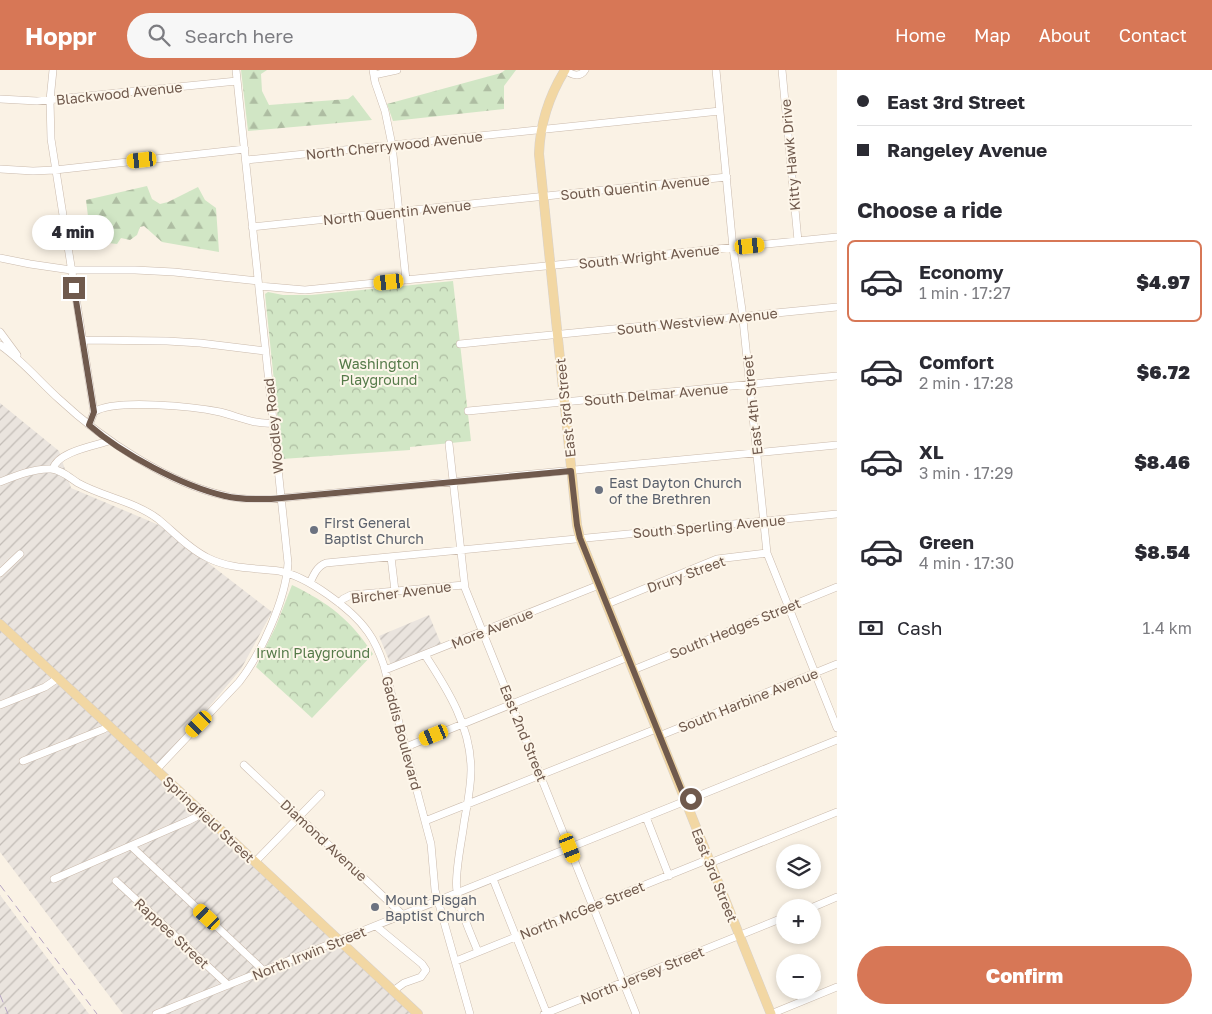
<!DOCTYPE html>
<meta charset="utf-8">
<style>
:root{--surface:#fff;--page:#f7f7f7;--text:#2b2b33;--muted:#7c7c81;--line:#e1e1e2;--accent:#d77756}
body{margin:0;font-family:"Golos Text",sans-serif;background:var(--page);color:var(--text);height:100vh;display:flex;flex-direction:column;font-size:19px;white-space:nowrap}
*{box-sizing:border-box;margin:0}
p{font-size:16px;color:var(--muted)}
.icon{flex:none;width:28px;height:28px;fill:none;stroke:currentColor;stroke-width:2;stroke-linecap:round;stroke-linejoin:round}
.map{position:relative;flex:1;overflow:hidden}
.details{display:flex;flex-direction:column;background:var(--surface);width:375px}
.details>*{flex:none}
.top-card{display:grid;align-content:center;height:110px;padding:0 20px;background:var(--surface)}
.tools{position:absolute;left:776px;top:774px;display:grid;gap:10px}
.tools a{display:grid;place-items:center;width:45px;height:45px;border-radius:50%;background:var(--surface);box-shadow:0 2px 8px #0003;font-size:25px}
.end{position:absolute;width:22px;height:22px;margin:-11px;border:6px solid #705a4d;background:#fff;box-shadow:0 0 0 2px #fff}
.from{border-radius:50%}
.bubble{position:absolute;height:35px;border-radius:18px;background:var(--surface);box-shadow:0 2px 8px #0003;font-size:16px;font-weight:800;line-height:35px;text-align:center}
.car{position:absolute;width:15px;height:30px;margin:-15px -8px;border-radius:6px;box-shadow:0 0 4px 1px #0007;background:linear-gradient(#f5c518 24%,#345 0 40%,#f5c518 0 76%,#345 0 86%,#f5c518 0)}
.top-card b{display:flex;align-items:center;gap:18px;height:48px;font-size:19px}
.top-card b+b{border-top:1px solid var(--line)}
.top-card i{width:12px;height:12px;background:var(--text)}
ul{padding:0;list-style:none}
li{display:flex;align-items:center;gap:15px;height:82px;margin:0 10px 8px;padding:0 10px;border:2px solid transparent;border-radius:8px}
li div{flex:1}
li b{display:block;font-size:19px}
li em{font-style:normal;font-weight:800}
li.on{border-color:var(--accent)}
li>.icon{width:45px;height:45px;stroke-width:1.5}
h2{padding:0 20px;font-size:22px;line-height:60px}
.pay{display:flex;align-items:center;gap:12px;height:55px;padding:0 20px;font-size:19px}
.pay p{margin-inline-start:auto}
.cta{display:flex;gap:10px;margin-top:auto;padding:10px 20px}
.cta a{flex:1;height:58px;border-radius:30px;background:var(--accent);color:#fff;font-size:20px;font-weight:800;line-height:58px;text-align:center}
header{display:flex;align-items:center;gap:30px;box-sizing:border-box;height:70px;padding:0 25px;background:var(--accent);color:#fff}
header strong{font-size:24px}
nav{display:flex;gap:28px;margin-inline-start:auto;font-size:18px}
.search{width:350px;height:45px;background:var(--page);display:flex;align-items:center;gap:12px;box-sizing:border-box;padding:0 18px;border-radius:28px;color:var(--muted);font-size:19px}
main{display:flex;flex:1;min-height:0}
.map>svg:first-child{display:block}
.industrial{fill:url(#industrial-furrows)}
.forest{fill:url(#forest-firs)}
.park{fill:url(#park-crowns)}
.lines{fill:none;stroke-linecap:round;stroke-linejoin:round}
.minor-casing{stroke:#cabaac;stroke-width:8}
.major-casing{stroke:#d7d1cd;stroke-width:10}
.minor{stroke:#fff;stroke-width:7}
.major{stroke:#f2d7a3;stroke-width:9}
.rail{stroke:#b5a5c2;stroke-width:1;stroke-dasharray:8 5;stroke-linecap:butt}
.route{stroke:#705a4d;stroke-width:6}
.worship-dot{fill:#6b7280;stroke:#fdf6ea;stroke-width:2}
.labels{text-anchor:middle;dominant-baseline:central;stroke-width:4;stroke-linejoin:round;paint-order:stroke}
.street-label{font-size:14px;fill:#705a4d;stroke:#fdf6ea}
.park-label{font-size:14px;fill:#557a49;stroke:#fdf6ea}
.worship-label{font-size:14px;fill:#5b616d;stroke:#fdf6ea;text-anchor:start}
</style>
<header>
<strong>Hoppr</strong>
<div class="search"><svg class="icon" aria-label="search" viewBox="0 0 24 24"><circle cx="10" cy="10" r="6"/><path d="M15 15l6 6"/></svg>Search here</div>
<nav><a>Home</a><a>Map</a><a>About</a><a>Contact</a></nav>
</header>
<main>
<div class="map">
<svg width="837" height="944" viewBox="0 0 837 944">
<defs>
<pattern id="industrial-furrows" width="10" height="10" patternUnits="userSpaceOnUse" patternTransform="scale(1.25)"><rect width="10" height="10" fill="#eae4de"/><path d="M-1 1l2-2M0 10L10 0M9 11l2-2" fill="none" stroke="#c2bcb6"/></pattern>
<pattern id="forest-firs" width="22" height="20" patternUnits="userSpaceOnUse" patternTransform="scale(1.25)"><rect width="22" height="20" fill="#d1e6c5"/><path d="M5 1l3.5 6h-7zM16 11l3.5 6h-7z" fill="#aebda2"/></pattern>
<pattern id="park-crowns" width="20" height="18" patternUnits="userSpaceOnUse" patternTransform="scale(1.25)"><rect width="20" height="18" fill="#d1e6c5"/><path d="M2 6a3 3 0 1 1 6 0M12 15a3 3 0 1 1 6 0" fill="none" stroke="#aebda2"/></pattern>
</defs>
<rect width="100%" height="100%" fill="#faf2e5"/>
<path class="industrial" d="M0,333L59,381L71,418L159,455L272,542L241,599L156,700L412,944H123L0,782Z
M429,545L441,574L391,595L379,566Z
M0,825L89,944H0Z"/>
<path class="forest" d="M241,0H267L261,4L262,21L269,35L348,29L353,25L372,50L248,61Z
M505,0H516L504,16V39L393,51L387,34L501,3Z
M147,116L152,129L160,134L168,132L198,117L205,130L216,138L219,182L162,172L144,156L140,157L137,165L130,170L121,168L117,174L91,171L86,130Z"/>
<path class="park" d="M453,211L471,371L410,377V380L282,389L265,224L268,222L283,225H311Z
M292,515C329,533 351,550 373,584L312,648L256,597L276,556Z"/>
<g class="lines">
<g class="minor-casing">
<path id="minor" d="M53,0L50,30L51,69L94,342L89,355
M373,0L375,12L385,41L392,75L406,210
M565,0C572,5 580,8 585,0
M716,0L733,178L742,240L767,483L837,658
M782,0L798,171
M374,5L397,0
M0,29L37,31L237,11
M246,90L720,41
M0,99L33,101L55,100L245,79
M252,157L727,107
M0,188L30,194L71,200H135L174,202L258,211
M259,216L305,220L837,167
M0,262L17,285
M83,270L167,271L200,273L265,281
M460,274L837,237
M0,275C22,290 39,311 59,329C103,370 167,413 226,426C241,430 256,429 271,429L837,375
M468,341L837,306
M94,342C114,328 196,337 220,342C237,346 255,355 273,353
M449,374L465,518L636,944
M53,399C57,382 94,376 109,371
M0,412C15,406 35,398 51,399C62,400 70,408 78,413C103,427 134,431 158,449C174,462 189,479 208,488C230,499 255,498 279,501C307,506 352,539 368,562C376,573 380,584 384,596L431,774L435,820L470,944
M391,487L395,521
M0,503L20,484
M310,513C313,506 317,496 326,493L837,444
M339,533L343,529L351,525L464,515
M607,534L717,489L767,483
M425,585C448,620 471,657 471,700C471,718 467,735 464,753C462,770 454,805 457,821C459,839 471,864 478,882
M385,600L599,515
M633,600L837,517
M0,635L45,617L58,608
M659,666L837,594
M406,677L628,587
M23,691L104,659L109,655
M244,695L403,845
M156,700L239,612C261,584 286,529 288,493L236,0
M646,747L669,806
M425,751L656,659
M131,776L264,901
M255,792L321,724
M710,793L837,742
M54,809L188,751L196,747L201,741
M493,809L547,944
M116,811L228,915
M811,838L837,827
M376,856L422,894L426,900L421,907L404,913L393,921
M456,891L709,789
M156,944L837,670
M544,944L785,847
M771,944L837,917"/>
</g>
<g class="major-casing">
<path id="major" d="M565,0C549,26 540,53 539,84L577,455L580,468L771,944
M0,554L418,944"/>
</g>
<use href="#minor" class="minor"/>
<use href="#major" class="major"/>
<path class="rail" d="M0,815L97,944
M0,925L8,944"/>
</g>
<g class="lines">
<path class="route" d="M74,218L94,342L89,355C122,384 182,416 225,426C240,430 255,429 271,429L571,401L577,455L580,468L686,731L691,729"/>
</g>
<g class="worship-dot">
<circle cx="599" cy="420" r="5"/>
<circle cx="314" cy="460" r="5"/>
<circle cx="375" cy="837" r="5"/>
</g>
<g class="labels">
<g class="street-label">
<text transform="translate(119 23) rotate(-6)">Blackwood Avenue</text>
<text transform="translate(394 75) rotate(-6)">North Cherrywood Avenue</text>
<text transform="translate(790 85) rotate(-95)">Kitty Hawk Drive</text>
<text transform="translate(635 117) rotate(-6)">South Quentin Avenue</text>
<text transform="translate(397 142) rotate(-6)">North Quentin Avenue</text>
<text transform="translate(649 186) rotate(-6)">South Wright Avenue</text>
<text transform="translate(697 251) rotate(-6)">South Westview Avenue</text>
<text transform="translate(656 324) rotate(-5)">South Delmar Avenue</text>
<text transform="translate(752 335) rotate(-96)">East 4th Street</text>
<text transform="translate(565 338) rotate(-96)">East 3rd Street</text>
<text transform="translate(273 356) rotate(-96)">Woodley Road</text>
<text transform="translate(709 456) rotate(-5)">South Sperling Avenue</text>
<text transform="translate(686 504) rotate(-20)">Drury Street</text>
<text transform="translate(401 522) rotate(-7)">Bircher Avenue</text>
<text transform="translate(492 558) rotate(-22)">More Avenue</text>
<text transform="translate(735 558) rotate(-22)">South Hedges Street</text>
<text transform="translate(748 630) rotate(-22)">South Harbine Avenue</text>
<text transform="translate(402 663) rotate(75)">Gaddis Boulevard</text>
<text transform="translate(524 663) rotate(68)">East 2nd Street</text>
<text transform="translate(209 749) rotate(43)">Springfield Street</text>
<text transform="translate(324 770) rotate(43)">Diamond Avenue</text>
<text transform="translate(715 805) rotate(68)">East 3rd Street</text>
<text transform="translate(582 840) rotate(-22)">North McGee Street</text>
<text transform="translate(172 863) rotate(43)">Rappee Street</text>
<text transform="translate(309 883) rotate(-22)">North Irwin Street</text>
<text transform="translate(642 905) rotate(-22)">North Jersey Street</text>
</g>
<g class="park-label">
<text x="379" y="293">Washington<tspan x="379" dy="16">Playground</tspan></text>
<text x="313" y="582">Irwin Playground</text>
</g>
<g class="worship-label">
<text x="609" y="412">East Dayton Church<tspan x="609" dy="16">of the Brethren</tspan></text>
<text x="324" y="452">First General<tspan x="324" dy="16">Baptist Church</tspan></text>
<text x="385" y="829">Mount Pisgah<tspan x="385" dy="16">Baptist Church</tspan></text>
</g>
</g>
</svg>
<div class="tools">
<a><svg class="icon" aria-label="layers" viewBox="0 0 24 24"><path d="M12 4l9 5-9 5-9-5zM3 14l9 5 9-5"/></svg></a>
<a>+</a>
<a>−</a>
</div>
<i class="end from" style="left:691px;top:729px"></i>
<i class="end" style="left:74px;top:218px"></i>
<div class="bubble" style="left:32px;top:145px;width:82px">4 min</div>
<i class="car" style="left:142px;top:90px;rotate:264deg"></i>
<i class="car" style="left:750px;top:176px;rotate:84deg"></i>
<i class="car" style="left:389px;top:212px;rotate:264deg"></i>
<i class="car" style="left:199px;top:654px;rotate:224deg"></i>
<i class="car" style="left:434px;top:665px;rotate:248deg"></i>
<i class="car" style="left:570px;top:778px;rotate:158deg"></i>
<i class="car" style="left:207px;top:847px;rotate:313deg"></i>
</div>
<section class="details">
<div class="top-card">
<b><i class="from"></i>East 3rd Street</b>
<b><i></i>Rangeley Avenue</b>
</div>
<h2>Choose a ride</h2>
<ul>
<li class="on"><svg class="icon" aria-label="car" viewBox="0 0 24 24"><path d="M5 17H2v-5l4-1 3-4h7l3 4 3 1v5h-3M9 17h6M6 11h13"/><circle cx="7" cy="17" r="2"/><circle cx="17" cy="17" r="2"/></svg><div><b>Economy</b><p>1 min · 17:27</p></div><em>$4.97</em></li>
<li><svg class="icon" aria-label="car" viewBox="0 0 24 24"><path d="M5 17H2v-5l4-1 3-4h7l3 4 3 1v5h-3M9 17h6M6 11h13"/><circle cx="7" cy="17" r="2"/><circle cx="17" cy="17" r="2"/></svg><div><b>Comfort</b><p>2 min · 17:28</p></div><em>$6.72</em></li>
<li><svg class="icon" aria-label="car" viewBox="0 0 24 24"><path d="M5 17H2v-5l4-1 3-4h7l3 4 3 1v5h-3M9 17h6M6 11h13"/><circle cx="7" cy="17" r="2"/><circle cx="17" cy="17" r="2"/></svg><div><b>XL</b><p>3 min · 17:29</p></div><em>$8.46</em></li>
<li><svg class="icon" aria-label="car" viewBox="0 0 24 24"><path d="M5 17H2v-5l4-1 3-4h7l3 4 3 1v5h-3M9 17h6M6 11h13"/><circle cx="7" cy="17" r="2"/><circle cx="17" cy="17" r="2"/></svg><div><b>Green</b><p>4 min · 17:30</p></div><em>$8.54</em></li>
</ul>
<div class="pay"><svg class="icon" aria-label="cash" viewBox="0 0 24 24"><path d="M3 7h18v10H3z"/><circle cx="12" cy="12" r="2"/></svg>Cash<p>1.4 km</p></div>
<div class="cta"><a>Confirm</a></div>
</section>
</main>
